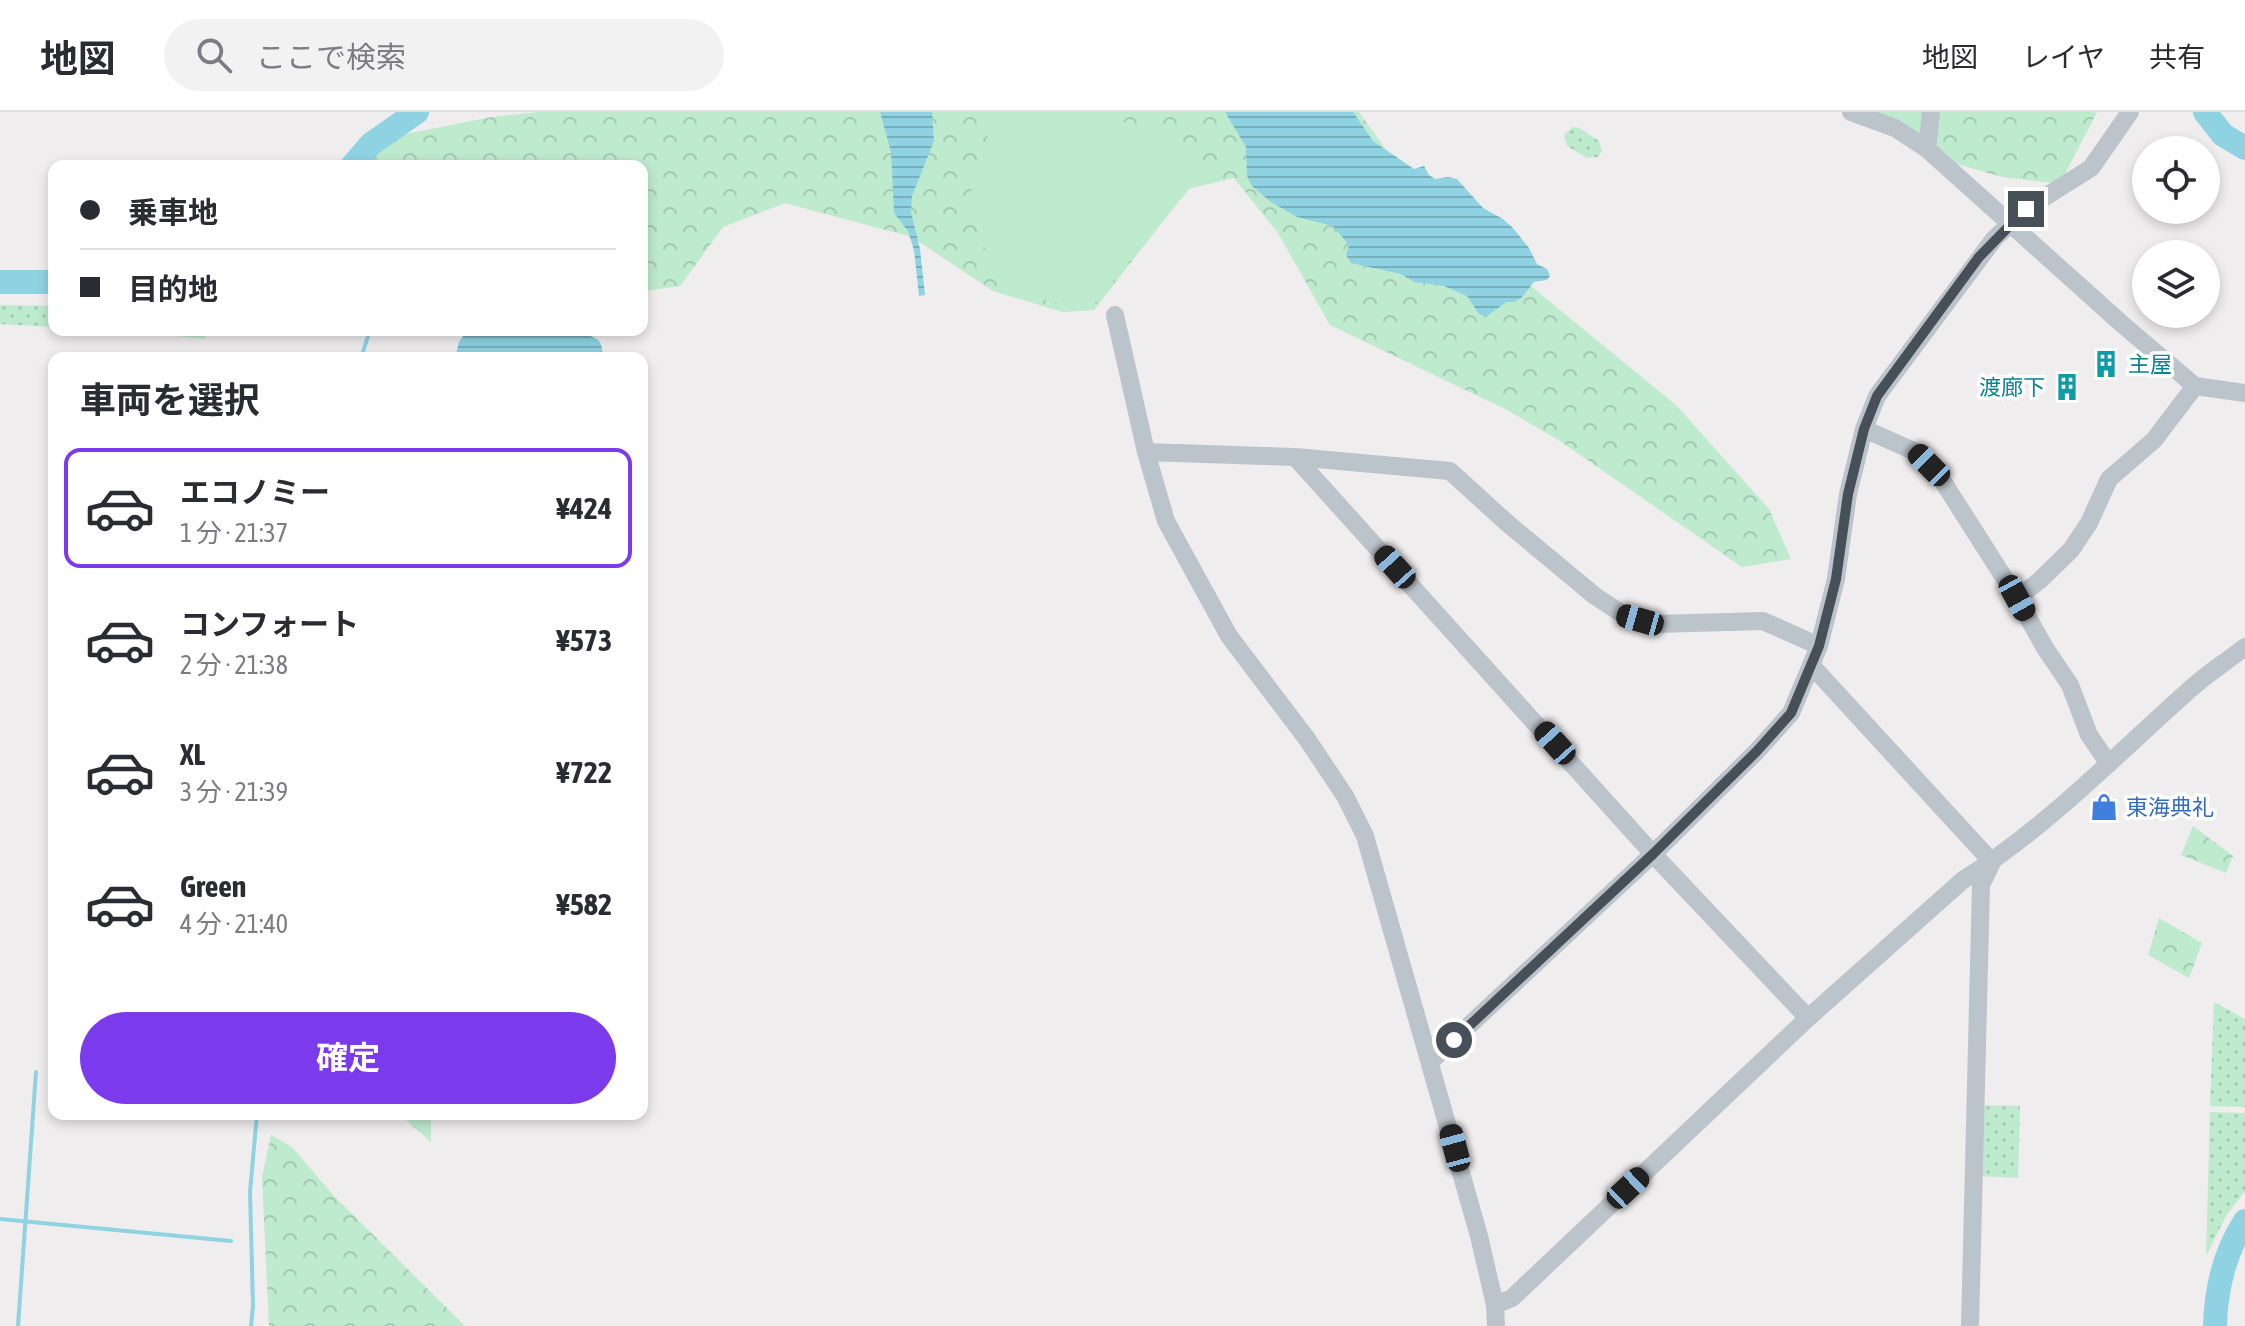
<!DOCTYPE html>
<html lang="ja">
<meta charset="utf-8">
<style>
:root{--surface:#fff;--page:#f2f2f3;--text:#2b2b33;--muted:#7c7c81;--line:#e1e1e2;--accent:#7c3aed}
body{margin:0;font-family:"Asap Condensed","Noto Sans JP",sans-serif;background:var(--page);color:var(--text);height:100vh;display:flex;flex-direction:column;font-size:30px;white-space:nowrap}
*{box-sizing:border-box;margin:0}
p{font-size:26px;color:var(--muted)}
.icon{flex:none;width:44px;height:44px;fill:none;stroke:currentColor;stroke-width:2;stroke-linecap:round;stroke-linejoin:round}
.map{position:relative;flex:1;overflow:hidden}
.details{position:absolute;left:48px;top:240px;width:600px;height:768px;display:flex;flex-direction:column;background:var(--surface);border-radius:16px;box-shadow:0 4px 12px #0003}
.details>*{flex:none}
.guide{position:absolute;left:48px;top:48px;width:600px;height:176px;border-radius:16px;box-shadow:0 4px 12px #0003;display:grid;align-content:center;height:176px;padding:0 32px;background:var(--surface)}
.tools{position:absolute;left:2132px;top:24px;display:grid;gap:16px}
.tools a{display:grid;place-items:center;width:88px;height:88px;border-radius:50%;background:var(--surface);box-shadow:0 4px 12px #0003;font-size:40px}
.end{position:absolute;width:36px;height:36px;margin:-18px;border:10px solid #475058;background:#fff;box-shadow:0 0 0 4px #fff}
.from{border-radius:50%}
.car{position:absolute;width:24px;height:48px;margin:-24px -12px;border-radius:10px;box-shadow:0 0 6px 2px #0007;background:linear-gradient(#222 24%,#8ab4d8 0 40%,#222 0 76%,#8ab4d8 0 86%,#222 0)}
.guide b{display:flex;align-items:center;gap:28px;height:76px;font-size:30px}
.guide b+b{border-top:2px solid var(--line)}
.guide i{width:20px;height:20px;background:var(--text)}
ul{padding:0;list-style:none}
li{display:flex;align-items:center;gap:24px;height:120px;margin:0 16px 12px;padding:0 16px;border:4px solid transparent;border-radius:16px}
li div{flex:1}
li b{display:block;font-size:30px}
li em{font-style:normal;font-weight:700}
li.selected{border-color:var(--accent)}
li>.icon{width:72px;height:72px;stroke-width:1.5}
h2{padding:0 32px;font-size:36px;line-height:96px}
.cta{display:flex;gap:16px;margin-top:auto;padding:16px 32px}
.cta a{flex:1;height:92px;border-radius:48px;background:var(--accent);color:#fff;font-size:32px;font-weight:700;line-height:92px;text-align:center}
header{display:flex;align-items:center;gap:48px;box-sizing:border-box;height:112px;padding:0 40px;background:var(--surface);border-bottom:2px solid var(--line)}
header strong{font-size:38px}
nav{display:flex;gap:44px;margin-inline-start:auto;font-size:28px}
.search{width:560px;height:72px;background:var(--page);display:flex;align-items:center;gap:20px;box-sizing:border-box;padding:0 28px;border-radius:44px;color:var(--muted);font-size:30px}
.map>svg:first-child{display:block}
.grass{fill:url(#grass-dots)}
.forest{fill:url(#forest-crowns)}
.pitch{fill:#beeace}
.water{fill:url(#water-rules)}
.lines{fill:none;stroke-linecap:round;stroke-linejoin:round}
.stream{stroke:#8fd3e3;stroke-width:4}
.river{stroke:#8fd3e3;stroke-width:24}
.minor{stroke:#bcc4cb;stroke-width:18}
.route{stroke:#475058;stroke-width:10}
.labels{text-anchor:middle;dominant-baseline:central;stroke-width:7;stroke-linejoin:round;paint-order:stroke}
.culture-label{font-size:22px;fill:#0d838f;stroke:#fff;text-anchor:start}
.shop-label{font-size:22px;fill:#366cbe;stroke:#fff;text-anchor:start}
</style>
<header>
<strong>地図</strong>
<div class="search"><svg class="icon" aria-label="search" viewBox="0 0 24 24"><circle cx="10" cy="10" r="6"/><path d="M15 15l6 6"/></svg>ここで検索</div>
<nav><a>地図</a><a>レイヤ</a><a>共有</a></nav>
</header>
<div class="map">
<svg width="2245" height="1214" viewBox="0 0 2245 1214">
<defs>
<pattern id="grass-dots" width="8" height="8" patternUnits="userSpaceOnUse" patternTransform="scale(2)"><rect width="8" height="8" fill="#beeace"/><path d="M2 2h.1M6 6h.1" fill="none" stroke="#a5cab3" stroke-width="1.8" stroke-linecap="round"/></pattern>
<pattern id="forest-crowns" width="20" height="18" patternUnits="userSpaceOnUse" patternTransform="scale(2)"><rect width="20" height="18" fill="#beeace"/><path d="M2 6a3 3 0 1 1 6 0M12 15a3 3 0 1 1 6 0" fill="none" stroke="#a5cab3"/></pattern>
<pattern id="water-rules" width="6" height="5" patternUnits="userSpaceOnUse" patternTransform="scale(2)"><rect width="6" height="5" fill="#8fd3e3"/><path d="M0 2.5h6" fill="none" stroke="#77aebb"/></pattern>
</defs>
<rect width="100%" height="100%" fill="#efeded"/>
<path class="grass" d="M1572,15L1579,16L1599,29L1602,39L1598,45L1587,46L1567,34L1564,23Z
M0,193L54,194V215L0,212Z
M117,218H205V227Z
M2214,890L2245,907V995L2210,994Z
M1980,993L2020,994L2018,1066L1978,1064Z
M2210,1000L2245,1001V1079L2226,1104L2206,1144Z"/>
<path class="forest" d="M538,0H1359L1399,56L1472,126L1677,294L1769,397L1791,447L1742,455L1560,329L1507,298L1330,213L1278,121L1234,66L1188,77L1094,198L1063,200L993,179L912,125L785,91L723,115L680,174L646,179L642,177V54H366L365,50L390,25L492,5Z
M1868,0H2097L2060,72L2002,65L1954,51Z
M2193,714L2233,744L2226,761L2181,743Z
M2159,806L2202,831L2189,866L2148,843Z
M399,1002H431V1030Z
M271,1023L292,1035L334,1084L465,1214H269L262,1065Z"/>
<path class="pitch" d="M1006,0H1103L1192,41L1199,65L1091,196C983,194 933,80 1006,0Z"/>
<path class="water" d="M880,0H932L934,29L912,84L911,100L920,137L925,183L919,184L914,138L908,119L894,101L891,40Z
M1225,0H1353L1373,29L1414,57L1424,54L1429,63L1435,67L1448,65L1457,67L1483,96L1503,107L1513,116L1529,136L1537,152L1547,157L1550,164L1547,168L1534,170L1521,186L1514,190H1506L1486,205L1479,202L1467,184L1444,174L1414,170L1401,162L1351,151L1346,143L1349,133L1333,114L1297,105L1271,90L1252,74L1247,64L1246,35Z
M483,218C508,218 579,213 598,228C603,233 602,240 603,246H455L459,230L466,220Z"/>
<g class="lines">
<path class="stream" d="M366,54L371,32
M361,246L370,218
M0,1107L231,1129
M18,1214L36,960
M251,1214L253,1194L250,1080L257,1002"/>
<path class="river" d="M2205,0L2223,23L2245,36
M352,54L371,32L417,0
M0,170H54
M2215,1214C2216,1177 2224,1141 2245,1109"/>
<path class="minor" d="M1851,0L1895,16L1927,37L2122,212L2195,274L2245,281
M1927,37L1931,0
M1115,203L1146,340L1166,409L1229,524L1307,627L1345,684L1365,724L1479,1124L1495,1193L1496,1214
M1864,317L1916,340L1940,365L2017,486L2045,536L2070,573L2089,623L2109,652
M1146,340L1295,345L1450,359L1506,410L1595,484L1624,503L1656,512L1763,509L1819,534
M1295,345L1653,742L1808,906
M2017,486L2039,469L2071,438L2089,411L2109,367L2154,328L2195,274
M1812,554L1992,750
M1431,949L1653,742L1757,639L1791,601L1819,534L1836,467L1848,382L1864,317L1877,284L1994,127L2026,97L2091,56L2130,0
M1495,1193L1512,1186L1808,906L1963,768C2046,716 2115,644 2187,580C2205,563 2226,550 2245,535
M1970,1214L1981,773L1992,750"/>
</g>
<g class="lines">
<path class="route" d="M1454,928L1653,742L1757,639L1791,601L1819,534L1836,467L1848,382L1864,317L1877,284L1979,145L2026,97"/>
</g>
<defs>
<g id="building-bare" transform="scale(2.16)"><path d="M-4-6H4V6H1V3H-1V6H-4ZM-2.5-4.3h1.7v1.8h-1.7ZM.8-4.3h1.7v1.8H.8ZM-2.5-1h1.7V.8h-1.7ZM.8-1h1.7V.8H.8Z" fill="#0f9aa8" stroke="#fff" stroke-width="2.5" paint-order="stroke"/></g>
<g id="shop-bare" transform="scale(2.16)"><path d="M-5-2.5h2.3a2.7 3.5 0 0 1 5.4 0H5L5.5 6h-11ZM-1.5-2.5h3a1.5 2.3 0 0 0-3 0Z" fill="#3f7fe0" stroke="#fff" stroke-width="2.5" paint-order="stroke"/></g>
</defs>
<g fill-rule="evenodd">
<use href="#building-bare" x="2106" y="252"/>
<use href="#building-bare" x="2067" y="275"/>
<use href="#shop-bare" x="2104" y="695"/>
</g>
<g class="labels">
<g class="culture-label">
<text x="2128" y="252">主屋</text>
<text x="2045" y="275" text-anchor="end">渡廊下</text>
</g>
<g class="shop-label">
<text x="2126" y="695">東海典礼</text>
</g>
</g>
</svg>
<div class="tools">
<a><svg class="icon" aria-label="locate" viewBox="0 0 24 24"><circle cx="12" cy="12" r="6"/><path d="M12 2v4M12 18v4M2 12h4M18 12h4"/></svg></a>
<a><svg class="icon" aria-label="layers" viewBox="0 0 24 24"><path d="M12 4l9 5-9 5-9-5zM3 14l9 5 9-5"/></svg></a>
</div>
<i class="end from" style="left:1454px;top:928px"></i>
<i class="end" style="left:2026px;top:97px"></i>
<i class="car" style="left:1929px;top:353px;rotate:315deg"></i>
<i class="car" style="left:1395px;top:455px;rotate:318deg"></i>
<i class="car" style="left:2017px;top:486px;rotate:151deg"></i>
<i class="car" style="left:1640px;top:508px;rotate:286deg"></i>
<i class="car" style="left:1555px;top:631px;rotate:318deg"></i>
<i class="car" style="left:1455px;top:1036px;rotate:345deg"></i>
<i class="car" style="left:1628px;top:1076px;rotate:47deg"></i>
<div class="guide">
<b><i class="from"></i>乗車地</b>
<b><i></i>目的地</b>
</div>
<section class="details">
<h2>車両を選択</h2>
<ul>
<li class="selected"><svg class="icon" aria-label="car" viewBox="0 0 24 24"><path d="M5 17H2v-5l4-1 3-4h7l3 4 3 1v5h-3M9 17h6M6 11h13"/><circle cx="7" cy="17" r="2"/><circle cx="17" cy="17" r="2"/></svg><div><b>エコノミー</b><p>1 分 · 21:37</p></div><em>¥424</em></li>
<li><svg class="icon" aria-label="car" viewBox="0 0 24 24"><path d="M5 17H2v-5l4-1 3-4h7l3 4 3 1v5h-3M9 17h6M6 11h13"/><circle cx="7" cy="17" r="2"/><circle cx="17" cy="17" r="2"/></svg><div><b>コンフォート</b><p>2 分 · 21:38</p></div><em>¥573</em></li>
<li><svg class="icon" aria-label="car" viewBox="0 0 24 24"><path d="M5 17H2v-5l4-1 3-4h7l3 4 3 1v5h-3M9 17h6M6 11h13"/><circle cx="7" cy="17" r="2"/><circle cx="17" cy="17" r="2"/></svg><div><b>XL</b><p>3 分 · 21:39</p></div><em>¥722</em></li>
<li><svg class="icon" aria-label="car" viewBox="0 0 24 24"><path d="M5 17H2v-5l4-1 3-4h7l3 4 3 1v5h-3M9 17h6M6 11h13"/><circle cx="7" cy="17" r="2"/><circle cx="17" cy="17" r="2"/></svg><div><b>Green</b><p>4 分 · 21:40</p></div><em>¥582</em></li>
</ul>
<div class="cta"><a>確定</a></div>
</section>
</div>
